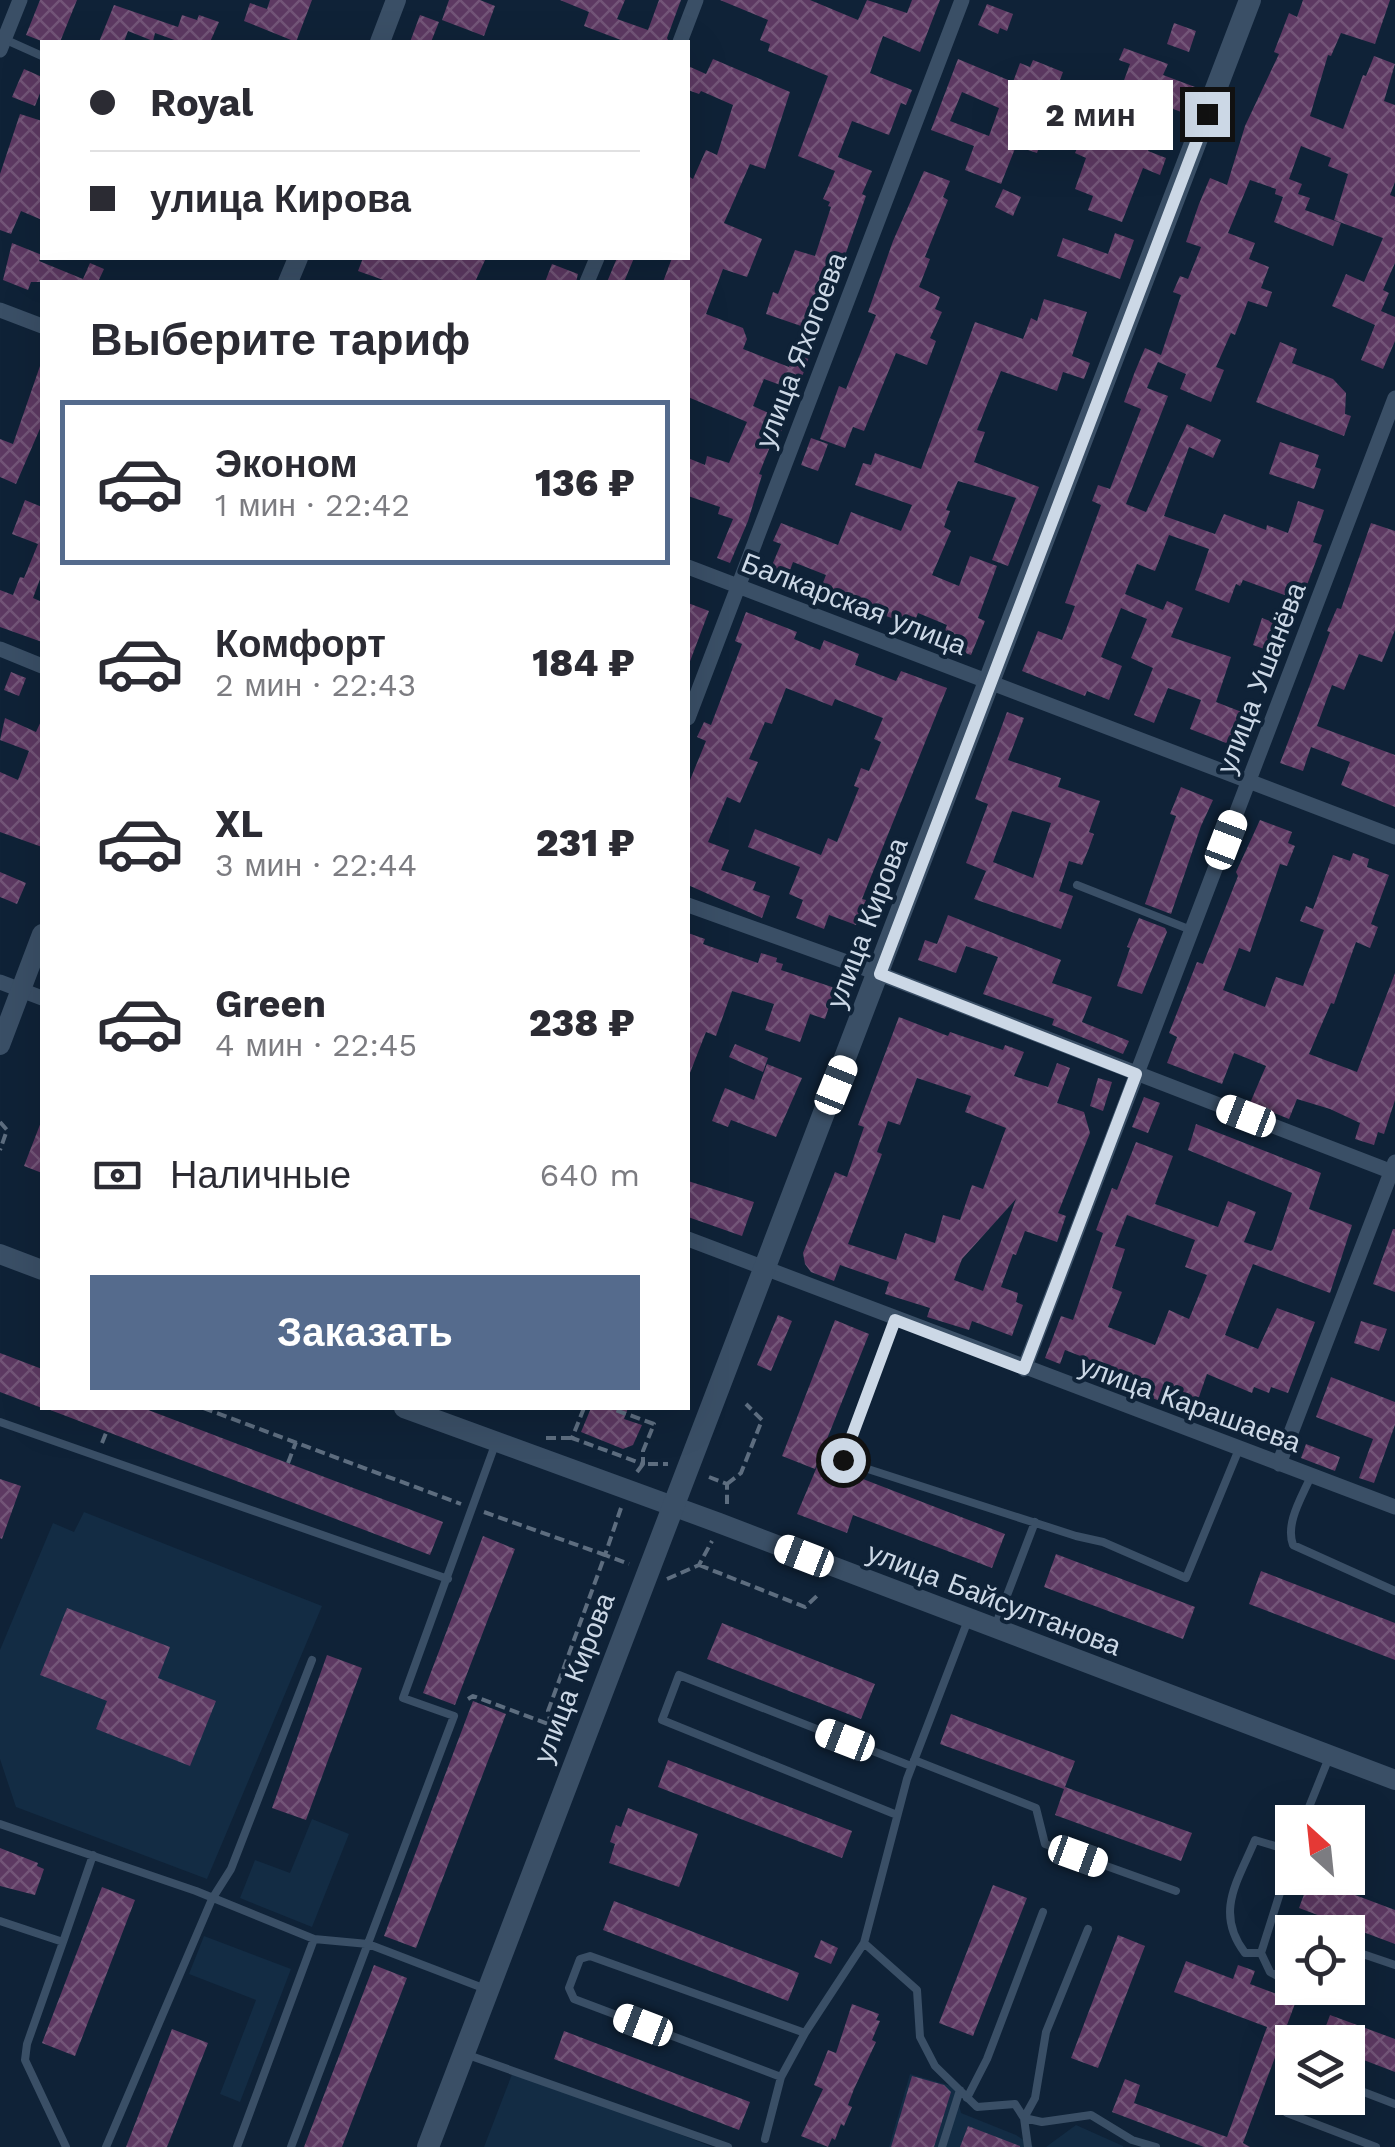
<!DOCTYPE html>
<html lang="ru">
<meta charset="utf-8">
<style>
:root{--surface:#fff;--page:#f7f7f7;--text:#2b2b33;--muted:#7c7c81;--line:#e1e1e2;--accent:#556b8d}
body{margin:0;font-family:"Work Sans",sans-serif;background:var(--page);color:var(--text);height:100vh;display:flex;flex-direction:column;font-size:38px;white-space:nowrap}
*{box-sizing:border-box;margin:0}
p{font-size:32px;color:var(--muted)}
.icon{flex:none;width:55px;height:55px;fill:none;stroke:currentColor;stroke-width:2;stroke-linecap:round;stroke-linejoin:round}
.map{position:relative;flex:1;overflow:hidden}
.side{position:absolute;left:40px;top:280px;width:650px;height:1130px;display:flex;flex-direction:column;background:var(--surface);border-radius:0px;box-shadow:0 10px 40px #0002}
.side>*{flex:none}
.top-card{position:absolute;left:40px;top:40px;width:650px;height:220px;border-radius:0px;box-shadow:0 10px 40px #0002;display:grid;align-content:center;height:220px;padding:0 50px;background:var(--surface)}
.needle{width:65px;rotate:333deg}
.buttons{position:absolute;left:1275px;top:1805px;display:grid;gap:20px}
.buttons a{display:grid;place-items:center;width:90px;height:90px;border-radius:0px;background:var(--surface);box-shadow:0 10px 40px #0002;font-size:50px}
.end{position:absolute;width:45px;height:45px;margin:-22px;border:12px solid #ccd8e6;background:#111;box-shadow:0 0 0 5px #111}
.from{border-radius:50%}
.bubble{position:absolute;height:70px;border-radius:0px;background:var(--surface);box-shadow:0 10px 40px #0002;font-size:32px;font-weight:800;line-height:70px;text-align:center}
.car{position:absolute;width:30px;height:60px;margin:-30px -15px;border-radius:12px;box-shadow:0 0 8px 2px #0007;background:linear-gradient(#fff 24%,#345 0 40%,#fff 0 76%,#345 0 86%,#fff 0)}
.top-card b{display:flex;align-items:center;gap:35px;height:95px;font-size:38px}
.top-card b+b{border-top:2px solid var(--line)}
.top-card i{width:25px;height:25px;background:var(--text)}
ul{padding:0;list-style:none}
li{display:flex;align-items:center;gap:30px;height:165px;margin:0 20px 15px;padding:0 30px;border:5px solid transparent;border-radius:0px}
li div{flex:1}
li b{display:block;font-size:38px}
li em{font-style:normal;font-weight:800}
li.active{border-color:var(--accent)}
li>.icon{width:90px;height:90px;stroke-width:1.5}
h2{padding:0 50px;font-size:45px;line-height:120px}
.pay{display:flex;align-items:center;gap:25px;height:110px;padding:0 50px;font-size:38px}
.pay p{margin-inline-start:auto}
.button{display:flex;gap:20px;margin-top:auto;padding:20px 50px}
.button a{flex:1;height:115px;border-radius:0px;background:var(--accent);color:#fff;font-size:40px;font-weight:800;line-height:115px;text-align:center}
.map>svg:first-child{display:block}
.built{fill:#132c44}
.building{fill:url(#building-cross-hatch);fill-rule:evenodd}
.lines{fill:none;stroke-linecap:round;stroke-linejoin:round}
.path{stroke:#5d6d7f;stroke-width:4;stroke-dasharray:10 5;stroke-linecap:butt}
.service{stroke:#3a4f66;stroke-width:8}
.minor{stroke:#3a4f66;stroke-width:15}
.tertiary{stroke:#3a4f66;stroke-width:20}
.secondary{stroke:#3a4f66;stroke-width:22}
.route{stroke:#ccd8e6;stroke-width:12}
.labels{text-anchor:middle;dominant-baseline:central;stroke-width:8;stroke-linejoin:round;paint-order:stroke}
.street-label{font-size:28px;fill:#ccd8e6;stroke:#0f2237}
</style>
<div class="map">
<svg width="1395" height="2147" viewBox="0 0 1395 2147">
<defs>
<pattern id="building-cross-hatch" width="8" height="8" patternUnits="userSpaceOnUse" patternTransform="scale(2.5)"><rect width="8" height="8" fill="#5d3962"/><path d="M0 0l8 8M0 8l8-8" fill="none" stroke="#735578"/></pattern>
</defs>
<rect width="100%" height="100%" fill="#0f2237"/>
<path class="built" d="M84,1512L322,1606L207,1879L16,1807L0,1759V1650L53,1523L74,1532Z
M312,1819L349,1834L312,1927L240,1898L255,1860L290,1873Z
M204,1936L291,1969L240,2102L220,2094L256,2000L189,1974Z
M514,2069L712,2147H484Z
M910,2074L955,2087L961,2113L1016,2135L1034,2147H889Z
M1076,2125L1123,2146V2147H1046Z"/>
<path class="building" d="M40,0H77L60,42H44L26,35Z
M270,0H312L296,42L244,21L250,3L267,9Z
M449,0H480L495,6L484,36L442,20Z
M560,0H625L617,19L648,30L659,0H681L667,38L669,42H626L584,26L589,12Z
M720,0H810L858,20L867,0L907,13L912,0H940L920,52L883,36L870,73L912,90L906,105L901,103L889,135L852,121L838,157L872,171L862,194L866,196L797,391L764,379L753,406L786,421L780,434L776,432L759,474L762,475L748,521L730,563L717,558L733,519L718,514L720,507L688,496V458L705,465L707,456L729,463L747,422L688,397V282H663L672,258H688V176L693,179L706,150L717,155L733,105L701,91L699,94L688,90V66L706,74L713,59L790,92L765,169L750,164L724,223L762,239L747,277L723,269L706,314L743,328L747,339L743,349L789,367L804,327L766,314L773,292L778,294L795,250L815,256L831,207L828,206L830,202L823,199L835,171L798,156L828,76L768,51L770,44L760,40L768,20Z
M1303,0H1390L1375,44L1341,33L1331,56L1328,55L1310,116L1343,129L1363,75L1366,76L1374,56L1395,64L1384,101L1395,105V182L1390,195L1395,197V263L1383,290L1389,293L1381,311L1395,317V341L1383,369L1361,360L1375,325L1332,306L1346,274L1364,282L1383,238L1334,220L1348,174L1328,166L1331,158L1301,146L1289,179L1302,184L1298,194L1310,198L1305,210L1341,223L1333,246L1274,222L1283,197L1275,194L1276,189L1250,180L1228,233L1255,243L1249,259L1269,267L1261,288L1272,292L1267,307L1248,301L1235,335L1231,333L1216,367L1224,370L1211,402L1180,389L1186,374L1158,362L1160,357L1147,388L1168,396L1126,504L1146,512L1187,424L1221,440L1213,458L1189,447L1164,516L1215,534L1224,514L1266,530L1267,525L1288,533L1298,501L1324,510L1313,542L1322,545L1301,601L1243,580L1240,586L1236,584L1229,603L1195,590L1209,549L1169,535L1155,571L1137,564L1125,594L1163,610L1167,601L1183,608L1171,637L1231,657L1216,702L1252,716L1239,748L1190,729L1201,700L1168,688L1154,723L1134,715L1153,668L1131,658L1147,619L1121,608L1101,657L1122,666L1109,700L1087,691L1085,696L1022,671L1038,631L1062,640L1075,606L1065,603L1101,505L1092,501L1098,485L1110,489L1141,409L1124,402L1134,374L1145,348L1161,355L1181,295L1173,292L1180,276L1188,279L1201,247L1186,242L1199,204L1210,178L1227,185L1245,126L1279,54L1274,52L1289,13L1297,17Z
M987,4L1013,14L1007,31L1000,28L998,34L978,25Z
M114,5L178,27L182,15L197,20L199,15L219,22L210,42H180L155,33L153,41L128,31L124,42H99Z
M420,15L439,22L431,42H410Z
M1174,23L1196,31L1189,52L1167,44Z
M1124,48L1168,64L1163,75L1195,87L1184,113L1165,106L1148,151L1166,158L1160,175L1143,168L1122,222L1088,210L1093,196L1075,189L1086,158L1075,153L1086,127L1108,136L1121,104L1116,102L1130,64L1119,60Z
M958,59L1013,82L1020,63L1030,67L1033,60L1063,72L1052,101L1045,99L1032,135L1042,138L1037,153L1016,146L1001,184L965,170L974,146L931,130ZM962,92L999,108L989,136L950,121Z
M24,69L42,77V88L35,106L12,97Z
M20,114L42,121V220L21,211L11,234L0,230V174Z
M924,171L950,181L943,197L948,200L925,257L930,259L919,287L940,297L935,309L942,312L930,338L936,341L927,365L896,353L864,431L853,427L845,448L820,439L839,386L846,389L876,315L868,312L893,241Z
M1003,189L1021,197L1013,216L995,207Z
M1115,233L1134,240L1120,279L1057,256L1063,238L1108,254Z
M12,243L42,255L39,261L83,279L90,263L104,269L98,282H31L28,290L3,280Z
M363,258H486L475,282H389L358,271Z
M617,258H634L624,282H607Z
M552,264L578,274L576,282H545Z
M1044,299L1087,312L1072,356L1090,363L1084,379L1063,372L1057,391L1001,371L989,400L977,430L985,432L974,462L1039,487L1008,566L992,560L1016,498L958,481L946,510L950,511L944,527L951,531L932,575L959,586L970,556L997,566L978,618L985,621L971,655L940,644L947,625L918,613L913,626L862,607L859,614L817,598L826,575L793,562L787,578L770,570L781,544L773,541L781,523L838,545L851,512L901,531L912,505L855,485L863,463L871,465L875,453L921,469L975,322L1023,339L1031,318L1037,321Z
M1280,342L1297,349L1292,363L1333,379L1346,393L1345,414L1351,416L1344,436L1256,402Z
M40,366L42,424L16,484L0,477V439L13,444Z
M811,438L828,444L818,471L801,465Z
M1280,442L1319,455L1315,467L1321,469L1314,489L1269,474Z
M25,500L42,507V574L33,598L42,602V642L0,627V590L13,595L20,577L24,578L38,544L12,534Z
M1371,523L1395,531V630L1382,662L1359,654L1344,690L1332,685L1317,726L1395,755V807L1341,785L1350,762L1311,747L1303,771L1280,763L1330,632L1327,631L1337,608L1341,609Z
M688,603L709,611L689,664H688Z
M746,612L797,632L794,639L820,650L824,640L859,654L855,665L896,681L901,671L947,688L862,899L866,900L856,925L829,915L824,929L796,918L803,900L789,894L800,867L748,847L755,829L821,855L828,838L837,842L859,788L854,786L861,768L869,771L881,742L874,739L883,718L835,699L832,706L786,688L772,724L765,722L749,759L758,762L740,803L727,797L708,842L729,850L721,870L756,882L753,890L770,896L762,918L688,885V785L706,741L697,737L704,722L711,725L742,644L735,641Z
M1262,618L1288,628L1278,654L1253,645Z
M11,672L26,678L19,696L4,690Z
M1007,712L1024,718L1008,760L1061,778L1058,787L1100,801L1089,832L1094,834L1089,848L1082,865L1069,861L1059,891L1073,896L1061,929L974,899L986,871L966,863L988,804L975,799ZM1012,811L1051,823L1033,878L993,862Z
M5,718L36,732L42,719V847L0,832V772L18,780L29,751L0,740Z
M1181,787L1213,800L1201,826L1171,914L1145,904L1176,816L1170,814Z
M1260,820L1292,832L1288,843L1295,846L1287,866L1280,864L1250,952L1239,948L1223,990L1265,1007L1276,977L1303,986L1324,930L1300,921L1306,906L1313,909L1333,855L1350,861L1353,853L1369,859L1367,867L1389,875L1371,924L1378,927L1370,948L1356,942L1334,1004L1331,1003L1309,1054L1357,1072L1395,973V1100L1384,1134L1378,1132L1374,1145L1355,1139L1360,1123L1330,1109L1297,1099L1289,1119L1250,1103L1266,1066L1234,1053L1222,1084L1167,1063L1177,1037L1169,1033L1197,962L1203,964L1238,876L1236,872Z
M0,872L26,883L17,904L0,897Z
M948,915L1061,960L1052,983L1092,997L1082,1022L1129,1041L1123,1054L1052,1025L1054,1019L983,994L998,957L966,946L956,973L918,960L925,940L937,944Z
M1139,918L1165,928L1167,932L1142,994L1117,986L1130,948L1127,947Z
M688,933L705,939L703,944L758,963L761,953L777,958L776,962L783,964L781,970L835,988L825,1019L810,1014L800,1042L765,1030L774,1004L732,991L716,1036L706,1032L688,1078Z
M899,1017L948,1036L950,1032L1003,1050L1005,1045L1024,1052L1014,1076L1048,1087L1057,1063L1070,1068L1057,1103L1084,1112L1090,1133L1058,1213L1066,1216L1057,1242L1025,1231L1016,1255L1013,1254L1001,1287L1018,1293L1016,1302L1023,1305L1012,1336L972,1321L969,1330L927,1317L930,1308L885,1294L889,1282L840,1265L834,1281L811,1272L805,1264L803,1253L835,1172L847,1177L864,1127L858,1125ZM917,1078L971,1096L965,1112L1006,1128L983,1189L972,1185L960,1220L943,1215L935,1243L905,1233L896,1260L848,1244L882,1154L877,1152L888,1121L900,1125ZM1016,1199L983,1291L954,1280L962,1259Z
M735,1044L768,1058L763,1072L729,1057Z
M767,1064L802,1078L776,1137L731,1120L728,1127L712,1121L725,1088L754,1100Z
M1098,1078L1112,1082L1103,1111L1090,1106Z
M1144,1097L1160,1103L1148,1133L1132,1127Z
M41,1122L42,1123V1173L24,1166Z
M1196,1124L1321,1173L1309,1209L1352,1225L1330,1293L1253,1264L1225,1335L1258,1349L1277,1308L1315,1322L1288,1393L1271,1387L1269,1393L1254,1387L1252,1393L1207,1374L1193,1414L1137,1392L1142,1380L1065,1350L1060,1364L1045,1358L1061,1316L1073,1320L1103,1233L1096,1230L1112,1188L1117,1190L1136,1142L1173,1156L1155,1204L1218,1227L1228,1201L1256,1212L1244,1242L1271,1251L1273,1249L1292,1193L1188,1150ZM1127,1215L1195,1240L1185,1267L1207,1275L1189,1319L1169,1310L1155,1345L1108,1327L1122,1292L1112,1288L1125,1249L1115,1246Z
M688,1181L754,1202L742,1236L688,1217Z
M1393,1229H1395V1292L1373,1284Z
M778,1315L792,1321L771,1371L757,1365Z
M835,1320L869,1334L815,1469L782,1456Z
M1361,1321L1387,1329L1379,1351L1354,1343Z
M0,1353L42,1369V1408L0,1392Z
M1331,1377L1395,1402V1425L1374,1483L1359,1478L1373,1439L1316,1417Z
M45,1408H143L443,1522L430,1555Z
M591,1408H628L624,1419L642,1425L633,1445L623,1449L581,1432Z
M1306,1444L1340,1457L1335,1471L1301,1458Z
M819,1462L1005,1534L992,1568L853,1515L847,1533L797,1514Z
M0,1479L21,1486L2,1539L0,1538Z
M483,1536L515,1549L455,1705L423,1693Z
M1056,1554L1195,1607L1183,1639L1044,1587Z
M1261,1571L1395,1623V1660L1249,1604Z
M67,1608L170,1647L158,1678L216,1701L190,1766L96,1729L107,1701L40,1675Z
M722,1623L875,1684L861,1719L707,1659Z
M327,1655L362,1668L306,1820L272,1808Z
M473,1701L506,1714L416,1948L384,1936Z
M951,1714L1075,1761L1065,1787L1192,1833L1181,1861L1055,1815L1064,1789L940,1744Z
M668,1760L852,1831L842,1858L658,1787Z
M628,1808L698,1834L679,1887L609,1863L615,1844L610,1842L616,1825L621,1827Z
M0,1848L38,1863L37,1866L44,1869L35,1895L0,1886Z
M1310,1878L1395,1910V1944L1299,1908Z
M993,1885L1027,1898L973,2036L939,2023Z
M102,1887L135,1900L75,2056L42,2043Z
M614,1901L799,1973L788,2001L603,1930Z
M1118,1935L1145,1946L1098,2068L1071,2058Z
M821,1940L838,1948L831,1964L814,1957Z
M1186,1961L1233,1979L1238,1965L1255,1971L1250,1984L1296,2001L1243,2143L1250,2147H1204L1112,2112L1125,2079L1140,2085L1134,2103L1227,2137L1267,2027L1174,1992Z
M374,1965L407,1978L342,2147H304Z
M852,2004L879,2014L876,2020L880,2021L872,2040L876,2042L854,2089L848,2105L852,2107L844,2126L841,2124L835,2140L832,2138L828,2147L801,2136L823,2089L814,2085L828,2050L836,2053Z
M1330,2015L1395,2039V2072L1348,2054V2042H1320Z
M172,2029L208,2043L167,2147H126Z
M564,2031L750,2102L739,2130L554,2059Z
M912,2076L944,2085L951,2092L934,2147H891Z
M968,2126L1020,2146V2147H960Z"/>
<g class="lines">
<path class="path" d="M0,1122L7,1130L0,1150
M203,1408L461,1504
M584,1408L572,1438L643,1464V1451L654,1424L610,1408
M546,1438H571
M102,1443L106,1433
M288,1463L296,1442
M637,1472L643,1464H668
M709,1477L727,1484V1504
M727,1484L741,1473L762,1420L746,1404
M621,1508L605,1555L629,1564
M484,1512L605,1555L548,1711L551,1725
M699,1565L805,1607L819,1594
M667,1579L699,1565L712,1541
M468,1699L473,1696L551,1725L557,1735"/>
<path class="service" d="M4,39L42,56
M1077,885L1191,930
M895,1320L843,1461L1076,1536L1103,1542L1186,1578L1239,1449
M0,1422L448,1579
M1311,1476C1302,1497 1285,1523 1293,1545L1395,1591
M968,1620L907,1779L864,1943L917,1990L920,2037L935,2066L977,2107L1015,2104L1024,2118L1042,2122L1091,2115L1132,2140L1156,2147
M996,1624L1035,1522
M914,1760L1036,1808L1045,1844L1176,1891
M897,1815L662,1720L679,1675L911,1766
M1303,1822L1330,1755
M0,1824L196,1891L314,1939L368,1944L483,1988
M1292,1855L1261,1953L1270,1972L1292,1984
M0,1921L63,1942L93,1855
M63,1942L27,2044L25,2060L66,2147
M1348,1949L1395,1965
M1261,1953H1245C1214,1912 1238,1881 1255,1840L1292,1851
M468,2055L728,2147
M781,2077L574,1999L569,1988L580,1959L590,1956L805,2033
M1348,2086L1395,2104
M967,2098L987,2059L1043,1912
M1287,2113L1376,2147
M765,2139L781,2077L805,2033L864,1943
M106,2147L212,1899L231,1869L312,1660
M237,2147L314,1939
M291,2147L454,1716L403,1698L496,1442
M942,2147L960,2090
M1028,2147L1024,2118L1035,2098L1046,2032L1088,1929"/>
<path class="minor" d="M680,42L696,0
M0,50L20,0
M587,282L597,258
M0,310L42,326
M688,567L1395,837
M0,649L42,666
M688,718L962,0
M688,905L880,974L1395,1173
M0,982L42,998
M688,1239L1395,1507
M1024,1369L1395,398
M1279,1464L1395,1162"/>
<path class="tertiary" d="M380,42L396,0
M288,282L298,258
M0,1045L42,934
M0,1254L42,1270
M404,1408L719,1523L1395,1780"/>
<path class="secondary" d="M428,2147L1250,0"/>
</g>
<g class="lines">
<path class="route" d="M843,1460L895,1320L1024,1369L1136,1074L880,974L1207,114"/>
</g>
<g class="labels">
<g class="street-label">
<text transform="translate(801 350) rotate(-69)">улица Яхогоева</text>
<text transform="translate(854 604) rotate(21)">Балкарская улица</text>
<text transform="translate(1261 678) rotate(-69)">улица Ушанёва</text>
<text transform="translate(867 923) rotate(-69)">улица Кирова</text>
<text transform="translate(1190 1404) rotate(20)">улица Карашаева</text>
<text transform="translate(994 1599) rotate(21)">улица Байсултанова</text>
<text transform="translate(574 1678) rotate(-69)">улица Кирова</text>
</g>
</g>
</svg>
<div class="buttons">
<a><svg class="needle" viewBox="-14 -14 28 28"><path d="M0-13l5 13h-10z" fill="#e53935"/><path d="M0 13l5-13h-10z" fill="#7c7c81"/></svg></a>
<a><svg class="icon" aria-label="locate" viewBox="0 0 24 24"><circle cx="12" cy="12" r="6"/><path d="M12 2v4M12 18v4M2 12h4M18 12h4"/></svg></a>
<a><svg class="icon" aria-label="layers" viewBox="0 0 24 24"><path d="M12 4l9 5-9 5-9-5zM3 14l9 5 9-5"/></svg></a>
</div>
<i class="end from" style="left:843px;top:1460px"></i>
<i class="end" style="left:1207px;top:114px"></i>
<div class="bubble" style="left:1008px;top:80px;width:165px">2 мин</div>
<i class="car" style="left:1226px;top:840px;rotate:21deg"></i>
<i class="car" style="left:836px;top:1085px;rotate:22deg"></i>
<i class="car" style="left:1246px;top:1116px;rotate:291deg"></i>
<i class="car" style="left:804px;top:1556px;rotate:291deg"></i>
<i class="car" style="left:845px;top:1740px;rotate:291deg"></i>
<i class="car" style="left:1078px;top:1856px;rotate:110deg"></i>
<i class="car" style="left:643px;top:2025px;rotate:291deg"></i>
<div class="top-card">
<b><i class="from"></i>Royal</b>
<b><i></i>улица Кирова</b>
</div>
<section class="side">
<h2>Выберите тариф</h2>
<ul>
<li class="active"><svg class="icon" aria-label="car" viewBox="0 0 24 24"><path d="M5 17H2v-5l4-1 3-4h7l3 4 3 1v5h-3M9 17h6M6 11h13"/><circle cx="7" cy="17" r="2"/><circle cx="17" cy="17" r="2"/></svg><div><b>Эконом</b><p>1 мин · 22:42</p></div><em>136 ₽</em></li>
<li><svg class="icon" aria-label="car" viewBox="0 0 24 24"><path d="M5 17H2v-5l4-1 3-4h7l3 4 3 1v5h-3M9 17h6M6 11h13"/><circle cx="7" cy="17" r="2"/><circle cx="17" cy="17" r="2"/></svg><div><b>Комфорт</b><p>2 мин · 22:43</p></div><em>184 ₽</em></li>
<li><svg class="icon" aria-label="car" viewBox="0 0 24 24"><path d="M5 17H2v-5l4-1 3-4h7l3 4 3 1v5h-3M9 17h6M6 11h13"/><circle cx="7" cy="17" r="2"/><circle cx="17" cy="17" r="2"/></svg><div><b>XL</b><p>3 мин · 22:44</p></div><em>231 ₽</em></li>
<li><svg class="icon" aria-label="car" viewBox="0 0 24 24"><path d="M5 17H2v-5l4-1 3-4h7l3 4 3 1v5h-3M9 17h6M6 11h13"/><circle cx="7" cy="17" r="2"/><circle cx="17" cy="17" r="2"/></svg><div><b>Green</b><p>4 мин · 22:45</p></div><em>238 ₽</em></li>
</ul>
<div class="pay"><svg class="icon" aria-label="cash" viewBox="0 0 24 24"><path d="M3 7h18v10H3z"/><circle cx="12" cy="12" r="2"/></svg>Наличные<p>640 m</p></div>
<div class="button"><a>Заказать</a></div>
</section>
</div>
